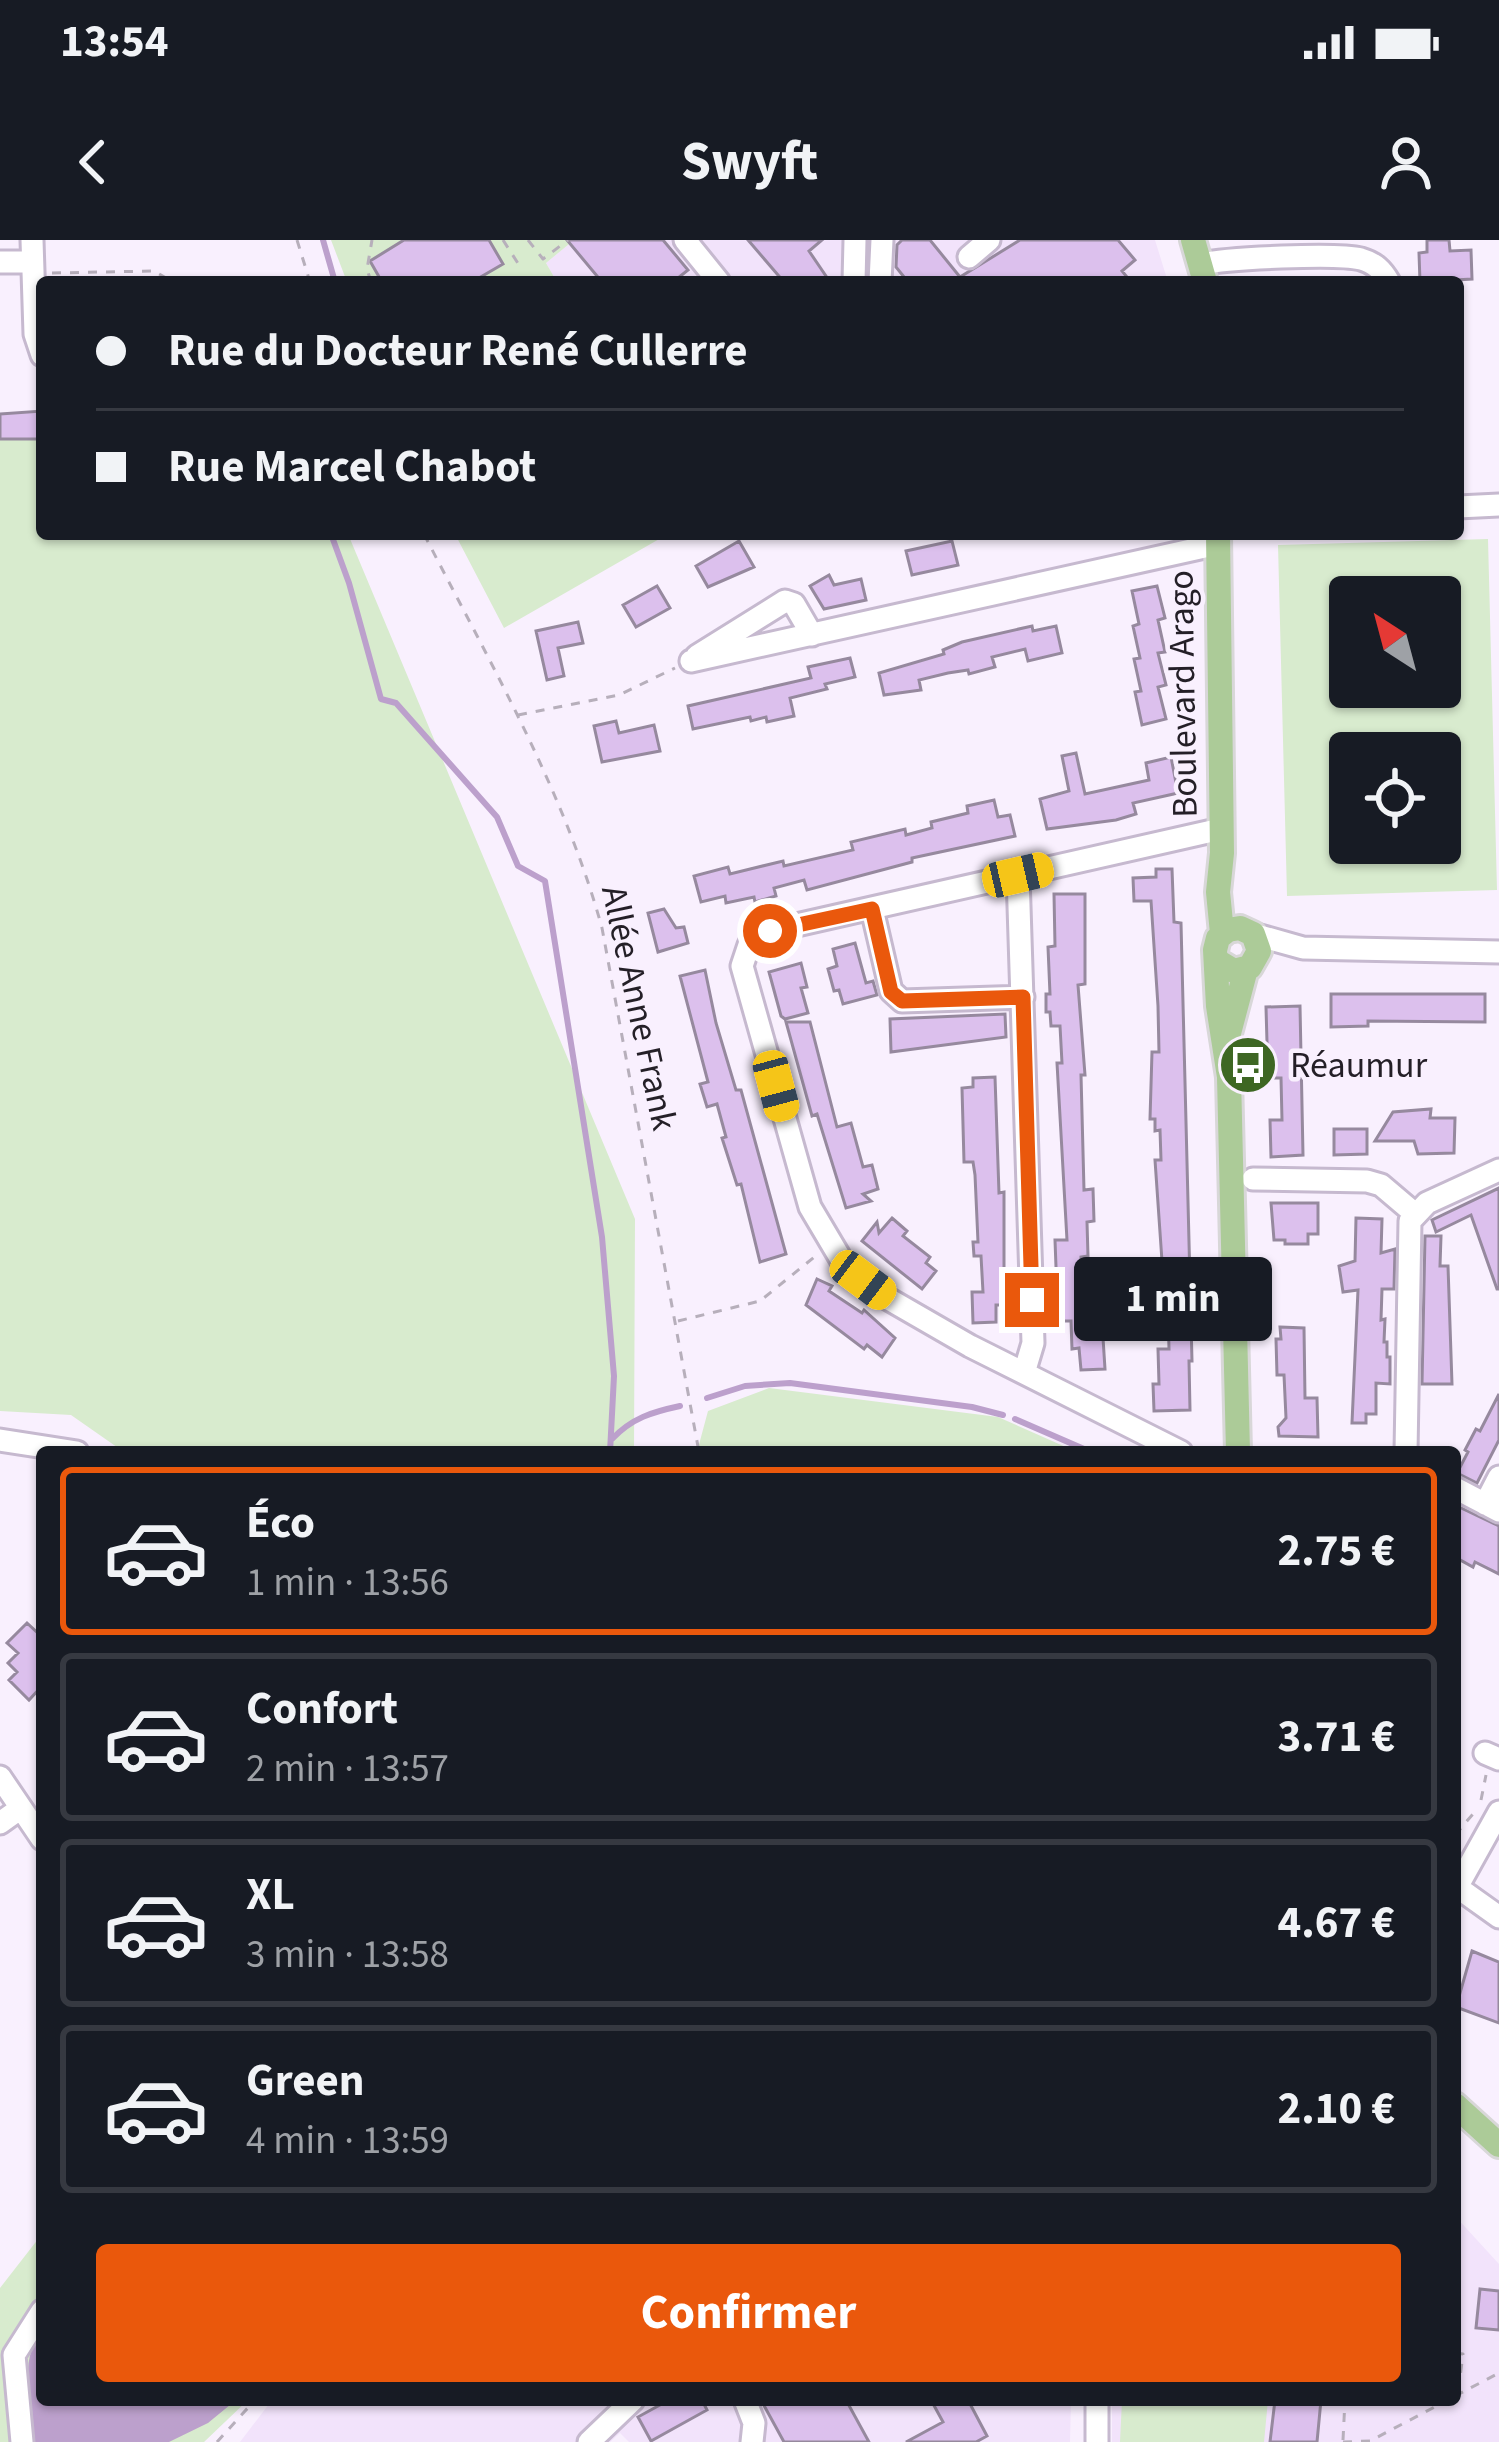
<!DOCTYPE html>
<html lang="fr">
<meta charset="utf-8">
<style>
:root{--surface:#171b24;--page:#20242c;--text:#f1f3f6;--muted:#9ea1a6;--line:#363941;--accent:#ea580c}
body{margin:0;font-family:"Source Sans 3",sans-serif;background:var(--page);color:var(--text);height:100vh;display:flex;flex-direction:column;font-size:45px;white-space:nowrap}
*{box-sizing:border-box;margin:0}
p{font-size:39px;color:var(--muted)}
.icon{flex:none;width:66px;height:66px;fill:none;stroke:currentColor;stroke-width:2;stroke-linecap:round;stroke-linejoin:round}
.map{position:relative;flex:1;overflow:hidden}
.side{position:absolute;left:36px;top:1206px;width:1425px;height:960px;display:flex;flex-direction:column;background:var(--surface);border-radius:12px;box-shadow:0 3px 9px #0004}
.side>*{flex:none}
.banner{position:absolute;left:36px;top:36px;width:1428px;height:264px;border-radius:12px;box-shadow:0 3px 9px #0004;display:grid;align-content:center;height:264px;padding:0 60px;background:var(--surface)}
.needle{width:78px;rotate:324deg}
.buttons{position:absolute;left:1329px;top:336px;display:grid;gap:24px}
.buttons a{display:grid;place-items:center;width:132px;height:132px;border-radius:12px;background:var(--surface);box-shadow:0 3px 9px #0004;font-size:60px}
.end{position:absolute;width:54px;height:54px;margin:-27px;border:15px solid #ea580c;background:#fff;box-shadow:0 0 0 6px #fff}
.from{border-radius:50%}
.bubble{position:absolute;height:84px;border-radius:12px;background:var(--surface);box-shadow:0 3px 9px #0004;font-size:39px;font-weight:700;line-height:84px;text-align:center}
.car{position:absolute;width:36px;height:72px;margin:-36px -18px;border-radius:15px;box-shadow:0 0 9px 3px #0007;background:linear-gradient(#f5c518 24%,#345 0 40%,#f5c518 0 76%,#345 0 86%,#f5c518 0)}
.banner b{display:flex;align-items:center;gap:42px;height:114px;font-size:45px}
.banner b+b{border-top:3px solid var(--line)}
.banner i{width:30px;height:30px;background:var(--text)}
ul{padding:21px 0 0;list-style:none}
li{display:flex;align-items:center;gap:36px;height:168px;margin:0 24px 18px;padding:0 36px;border:6px solid var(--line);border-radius:12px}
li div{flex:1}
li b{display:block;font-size:45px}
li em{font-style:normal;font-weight:700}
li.active{border-color:var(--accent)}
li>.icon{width:108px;height:108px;stroke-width:1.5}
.primary-button{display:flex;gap:24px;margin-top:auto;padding:24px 60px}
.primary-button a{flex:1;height:138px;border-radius:12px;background:var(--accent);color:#fff;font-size:48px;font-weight:700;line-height:138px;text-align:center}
.status{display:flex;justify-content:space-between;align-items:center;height:84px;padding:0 60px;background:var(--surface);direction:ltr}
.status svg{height:33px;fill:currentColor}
header{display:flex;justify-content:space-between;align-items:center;height:156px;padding:0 60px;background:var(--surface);font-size:54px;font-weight:700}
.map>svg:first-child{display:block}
.built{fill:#f2e3fb}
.green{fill:#d8ebce;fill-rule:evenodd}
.water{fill:#bca0cc}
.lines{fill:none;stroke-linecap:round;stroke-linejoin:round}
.stream{stroke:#bca0cc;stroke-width:6}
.building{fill:#dcc0ed;stroke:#96899e;stroke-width:3}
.minor-casing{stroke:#c6b9cf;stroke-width:27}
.major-casing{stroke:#d8d7d8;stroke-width:30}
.path{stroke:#b7afbb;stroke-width:3;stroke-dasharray:9 9;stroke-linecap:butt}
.minor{stroke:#fff;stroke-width:21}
.major{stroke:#accb98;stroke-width:24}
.route{stroke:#ea580c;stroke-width:15}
.labels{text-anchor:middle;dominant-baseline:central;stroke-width:9;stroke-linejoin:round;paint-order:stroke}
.street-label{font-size:36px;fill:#241f27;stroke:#f9f0fe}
.poi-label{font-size:36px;fill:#241f27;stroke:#f9f0fe;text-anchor:start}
</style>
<div class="status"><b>13:54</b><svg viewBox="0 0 49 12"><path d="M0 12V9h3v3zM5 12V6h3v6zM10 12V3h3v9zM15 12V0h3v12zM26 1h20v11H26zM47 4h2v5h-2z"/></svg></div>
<header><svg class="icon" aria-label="back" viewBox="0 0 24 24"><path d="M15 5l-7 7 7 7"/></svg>Swyft<svg class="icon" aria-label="person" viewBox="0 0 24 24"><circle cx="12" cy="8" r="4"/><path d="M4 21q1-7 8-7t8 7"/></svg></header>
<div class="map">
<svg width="1499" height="2202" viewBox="0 0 1499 2202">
<rect width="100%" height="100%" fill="#f9f0fe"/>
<path class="built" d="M574,0H1155L1168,42H557L546,23Z
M1455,1976L1499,2024V2202H1112V2160H1455Z
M272,2160H1071L1070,2202H629L620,2193L610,2202H240Z"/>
<path class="green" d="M331,0H574L546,23L557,42H347Z
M42,178V294H348L635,979L634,1212H124L71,1175L0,1171V189Z
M455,294H668L504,388Z
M1488,299L1497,650L1287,656L1278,305ZM1350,357H1440V447H1350ZM1350,513H1440V603H1350Z
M769,1148L998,1177L1077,1212H697L708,1171Z
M42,1994V2160H248L204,2202H0V2048Z
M1122,2160H1268L1264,2202H1120Z"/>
<path class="water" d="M42,2092V2160H236L208,2183L169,2202H35C32,2167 17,2120 42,2092Z"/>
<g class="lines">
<path class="stream" d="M323,0L335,42
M331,294L349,343L381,459L396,463L497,577L518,626L545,641L602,997L614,1136L610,1212
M707,1158L745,1146L790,1143L972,1167L1003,1175
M1015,1179L1091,1212
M612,1199C632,1178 652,1172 680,1166"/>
</g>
<path class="building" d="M404,0H489L503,24L472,42H382L370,21Z
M567,0H663L688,30L673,42H602Z
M748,0H822L809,11L830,42H784Z
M902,0H930L960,37L1020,0H1118L1135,20L1122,31L1131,42H908L896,27L897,5Z
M1427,0H1449L1450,11L1471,10L1472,39L1420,42L1419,13L1427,12Z
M42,171V199H0V174Z
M739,301L754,327L708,347L696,326Z
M952,301L958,325L912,335L906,311Z
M829,335L834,345L861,339L866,360L824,369L810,346Z
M657,346L670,368L636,387L623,365Z
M1157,346L1165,378L1158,380L1165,412L1158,413L1166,445L1158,447L1166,479L1142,485L1135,452L1141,451L1134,419L1140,418L1133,386L1139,384L1132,351Z
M578,382L583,403L558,408L564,436L547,440L536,391Z
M1032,386L1033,391L1056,386L1062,413L1028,421L1025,409L992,417L995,427L969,434L968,430L948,433L919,440L921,450L884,455L879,433L944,414L943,410L962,402Z
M850,418L855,437L825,444L827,449L790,458L794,476L767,482L766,477L751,481L750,477L693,489L688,466L811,438L808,427Z
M616,481L619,493L654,485L660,511L602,522L594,486Z
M1076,513L1085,554L1149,540L1146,523L1171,517L1178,553L1133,563L1136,574L1116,580L1047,589L1040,559L1069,551L1062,516Z
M994,560L998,577L1010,575L1015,596L912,618V622L807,650L804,640L774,648L776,656L755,662L754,657L726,663L725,656L701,662L694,636L728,627L730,634L783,621L784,626L853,610L851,602L905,589L906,595L932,588L931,582L968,573L967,566Z
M1156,629H1172L1174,682L1181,683L1192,1121H1189L1190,1170L1154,1171L1153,1144H1159L1158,1109H1169L1168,1073L1153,1074V1050H1164L1155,920H1161L1160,890L1155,891V879H1150L1152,812H1159L1158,766L1151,661H1134L1133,638L1156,637Z
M1054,654H1085V744L1078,745L1085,835H1081L1084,950L1093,949L1094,981L1087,982L1088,1016L1081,1017L1082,1048H1089L1091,1098H1103L1105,1129L1081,1130L1079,1108L1072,1109L1071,1081H1058L1055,1000H1067L1057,823H1062L1060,786H1051L1050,772H1046V754H1050L1048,707L1055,706Z
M664,669L676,688L684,687L688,703L658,712L648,673Z
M855,703L866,743L873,741L877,755L843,764L839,750L834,751L828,729L837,726L833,709Z
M801,723L807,747L801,748L808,773L785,779L781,776L769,732Z
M705,730L716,783L736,850H741L786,1014L760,1022L741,944L737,945L722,898L726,897L717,864L707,867L700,844L708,842L680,736Z
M1331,754H1485V782L1368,781V786L1331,787Z
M1300,766L1303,915L1271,917L1270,880H1282L1281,838H1268L1266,767Z
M1005,774L1006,797L891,812L890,779Z
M786,782H810L837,887L851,883L863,927L872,925L878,949L863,954L871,961L846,968L817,874L812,876Z
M995,837L999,953L1004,952V1065H996V1082L973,1083L972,1052H983L981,1016H974L973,1002H978L975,935L973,922H964L962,848L973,847V838Z
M1431,869L1430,878H1455L1454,913L1418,914L1414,901H1375L1393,872Z
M1334,889H1367V914L1334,915Z
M1499,948V1049H1497L1471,975L1436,992L1432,980Z
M1271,963H1318V994H1308V1004H1285V1000H1274Z
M892,978L907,991L903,996L930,1017L926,1023L936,1031L922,1049L862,1001L877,982L879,993Z
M1356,978L1382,979L1381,1013L1395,1009L1394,1049H1382L1381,1080L1385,1079L1384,1102H1387V1117H1390V1144L1376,1143V1174H1366V1183H1352L1358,1050L1343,1052L1339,1026L1355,1021Z
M1425,996H1441L1440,1026H1448L1452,1144H1422Z
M817,1039L832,1046L829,1051L862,1073L864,1070L895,1098L882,1117L867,1105L864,1109L806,1065Z
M1280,1087L1304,1088L1305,1158H1317L1318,1197L1279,1196L1278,1187L1286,1178L1284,1135H1277L1276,1099H1281Z
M1499,1154V1200L1477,1243L1457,1233L1468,1212L1465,1210L1476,1189L1480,1191Z
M1459,1267L1499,1286V1334L1475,1322L1473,1327L1455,1317V1276Z
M27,1383L42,1397V1446L29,1460L9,1440L17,1432L8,1423L18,1413L7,1403Z
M1472,1711L1499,1722V1783L1456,1767Z
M1480,2049L1499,2051V2090L1476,2088Z
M669,2160H702L707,2170L651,2201L638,2177Z
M761,2160H846L869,2202H784Z
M931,2160H968L987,2196L976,2202H906L943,2182Z
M1275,2160H1321L1317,2202H1270Z"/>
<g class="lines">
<g class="minor-casing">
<path id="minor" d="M32,0L35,94L42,115
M685,0L719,42
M969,17L989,0
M0,22H32
M1201,24C1227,18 1337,13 1361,19C1375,23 1382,30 1389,42
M854,42L855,0
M880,42L882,0
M1458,267L1499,265
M697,416L785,361L794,364L812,395
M691,421L1218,304
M1018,635L1033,1103L1024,1133
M872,669L891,751L902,761L1023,757
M1253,694L1303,708L1499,712
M1253,939L1367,941L1381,945L1414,973
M0,1200L77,1212
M1181,1212L970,1106L885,1057L842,1021L810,967L742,726L749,705L770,691L1221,589
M1406,1212L1410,981L1427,963L1499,930
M1455,1248L1499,1271
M1485,1264L1499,1237
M1485,1513L1499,1519
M0,1537L42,1599
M0,1583L21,1568
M1457,1647L1499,1677
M1455,1651L1499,1572
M745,2160L754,2183L752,2202
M22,2202L14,2115L42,2071
M589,2202L633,2160
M1097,2202V2160"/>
</g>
<g class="major-casing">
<path id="major" d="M1193,0L1205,42
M1218,294L1222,613L1218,652L1222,693
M1219,722L1234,731L1250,727L1259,711L1253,694L1240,688L1228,690L1218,698L1215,710L1218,766L1229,837L1238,1212
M1228,797L1246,729
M1455,1865L1499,1905"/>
</g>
<path class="path" d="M297,0L310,42
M503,0L521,28
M528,0L543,19L568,0
M52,33L154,31L173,42
M371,42L367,29L372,0
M424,294C489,421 564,550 602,688L699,1212
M518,475L619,455L675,428
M678,1081L760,1061L818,1014
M1481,1560L1486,1535
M1455,1595L1473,1574
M1455,2113L1463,2114L1458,2153
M1455,2156L1499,2133
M1343,2200L1345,2160
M217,2202L255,2160
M1343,2202L1370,2201L1448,2160"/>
<use href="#minor" class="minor"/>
<use href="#major" class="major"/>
</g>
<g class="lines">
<path class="route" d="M770,691L872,669L891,752L902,761L1023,757L1032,1060"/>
</g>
<defs>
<g id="bus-disc" transform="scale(3)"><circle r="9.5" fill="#3e6723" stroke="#f9f0fe"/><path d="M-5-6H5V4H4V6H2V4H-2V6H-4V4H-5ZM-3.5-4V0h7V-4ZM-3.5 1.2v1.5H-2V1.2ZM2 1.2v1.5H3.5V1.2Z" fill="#fff"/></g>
</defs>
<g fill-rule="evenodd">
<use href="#bus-disc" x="1248" y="825"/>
</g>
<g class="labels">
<g class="street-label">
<text transform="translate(1183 454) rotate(-91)">Boulevard Arago</text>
<text transform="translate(639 768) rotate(78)">Allée Anne Frank</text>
</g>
<g class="poi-label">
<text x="1290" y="825">Réaumur</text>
</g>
</g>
</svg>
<div class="buttons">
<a><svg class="needle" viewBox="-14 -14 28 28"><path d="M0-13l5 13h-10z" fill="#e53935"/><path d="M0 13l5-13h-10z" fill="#9ea1a6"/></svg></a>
<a><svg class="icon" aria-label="locate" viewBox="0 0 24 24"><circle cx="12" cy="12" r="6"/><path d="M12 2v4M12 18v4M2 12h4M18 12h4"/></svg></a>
</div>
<i class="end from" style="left:770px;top:691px"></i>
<i class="end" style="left:1032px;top:1060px"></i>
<div class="bubble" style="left:1074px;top:1017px;width:198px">1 min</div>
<i class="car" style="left:1018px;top:635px;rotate:77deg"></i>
<i class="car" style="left:776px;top:846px;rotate:165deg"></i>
<i class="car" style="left:863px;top:1040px;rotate:127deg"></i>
<div class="banner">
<b><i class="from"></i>Rue du Docteur René Cullerre</b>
<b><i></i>Rue Marcel Chabot</b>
</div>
<section class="side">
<ul>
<li class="active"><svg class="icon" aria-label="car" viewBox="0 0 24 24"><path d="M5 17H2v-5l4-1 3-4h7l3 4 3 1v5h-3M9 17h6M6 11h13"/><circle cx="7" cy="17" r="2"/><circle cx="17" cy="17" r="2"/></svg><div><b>Éco</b><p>1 min · 13:56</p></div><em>2.75 €</em></li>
<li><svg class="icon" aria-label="car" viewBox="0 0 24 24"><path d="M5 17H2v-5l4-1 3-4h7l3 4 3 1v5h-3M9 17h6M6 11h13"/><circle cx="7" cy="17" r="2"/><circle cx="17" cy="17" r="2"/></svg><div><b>Confort</b><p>2 min · 13:57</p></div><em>3.71 €</em></li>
<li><svg class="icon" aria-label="car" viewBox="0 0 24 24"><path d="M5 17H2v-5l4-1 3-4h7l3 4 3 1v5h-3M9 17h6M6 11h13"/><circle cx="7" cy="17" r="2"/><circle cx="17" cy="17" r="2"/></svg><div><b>XL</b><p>3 min · 13:58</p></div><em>4.67 €</em></li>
<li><svg class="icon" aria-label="car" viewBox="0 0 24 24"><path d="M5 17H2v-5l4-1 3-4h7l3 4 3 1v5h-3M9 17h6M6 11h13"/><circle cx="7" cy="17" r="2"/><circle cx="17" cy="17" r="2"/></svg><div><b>Green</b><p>4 min · 13:59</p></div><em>2.10 €</em></li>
</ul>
<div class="primary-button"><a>Confirmer</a></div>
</section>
</div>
